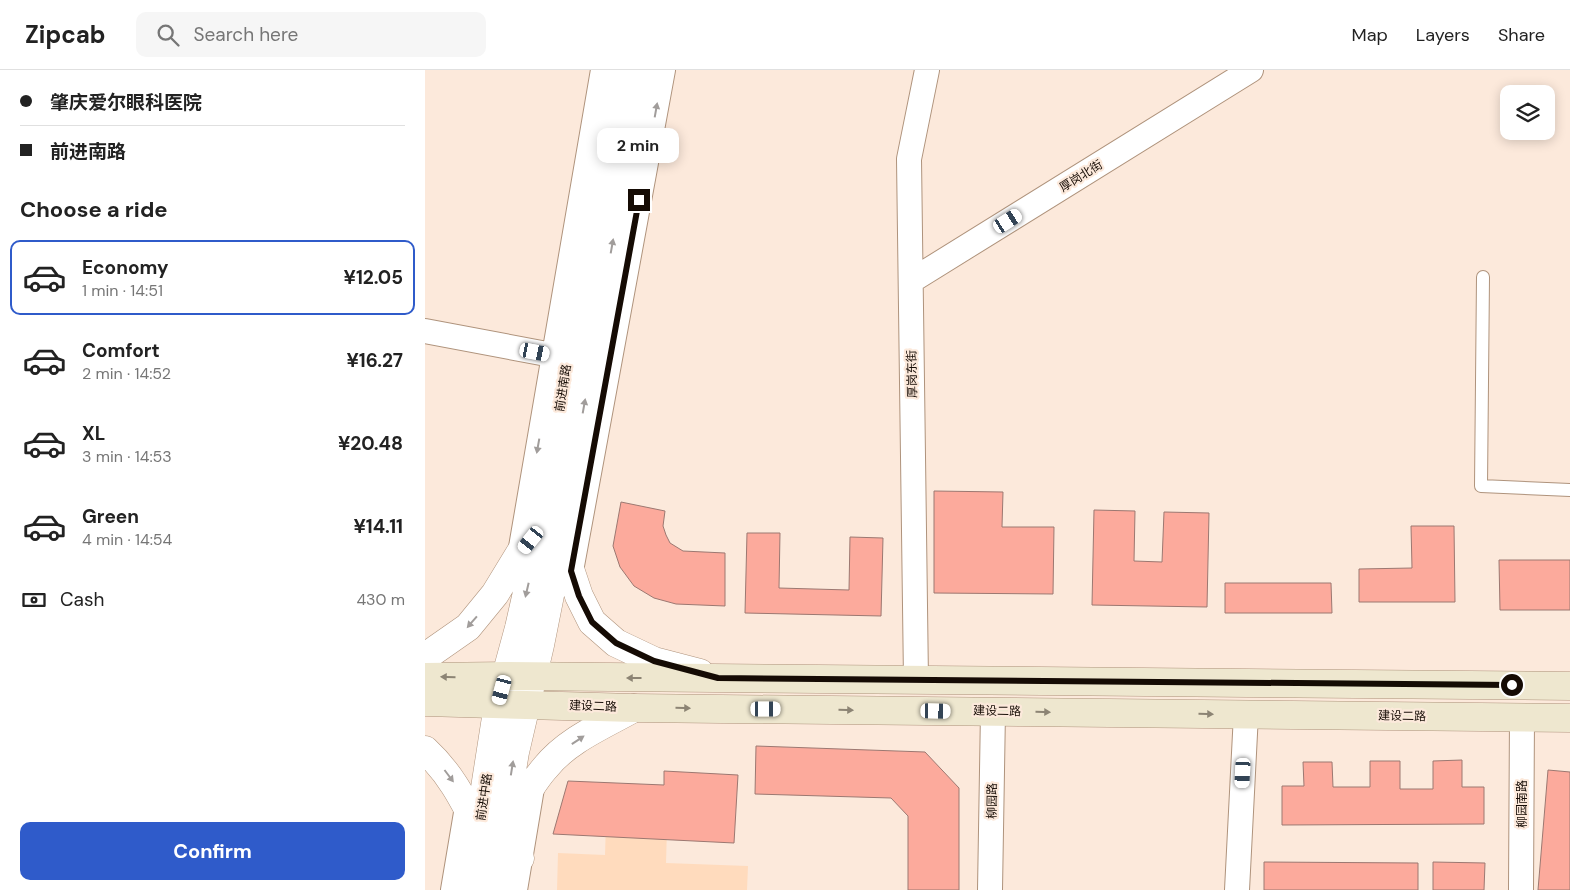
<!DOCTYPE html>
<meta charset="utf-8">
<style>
:root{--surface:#fff;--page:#f6f6f6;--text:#222;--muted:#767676;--line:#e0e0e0;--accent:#2f5bca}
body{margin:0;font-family:"DM Sans","Noto Sans SC",sans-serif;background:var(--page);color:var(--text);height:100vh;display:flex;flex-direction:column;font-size:19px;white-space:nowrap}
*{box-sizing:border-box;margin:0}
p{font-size:16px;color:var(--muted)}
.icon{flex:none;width:28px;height:28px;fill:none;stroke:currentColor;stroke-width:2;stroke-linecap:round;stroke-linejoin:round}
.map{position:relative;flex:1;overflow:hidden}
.panel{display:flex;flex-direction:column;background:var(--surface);width:425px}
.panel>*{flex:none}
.guide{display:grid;align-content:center;height:110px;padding:0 20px;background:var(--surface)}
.buttons{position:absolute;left:1075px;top:15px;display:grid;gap:10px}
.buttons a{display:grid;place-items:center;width:55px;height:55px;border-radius:10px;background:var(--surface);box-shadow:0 2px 12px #0003;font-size:25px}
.end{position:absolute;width:22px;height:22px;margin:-11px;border:6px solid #150b04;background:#fff;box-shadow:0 0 0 2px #fff}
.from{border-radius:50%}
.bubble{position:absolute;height:35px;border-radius:10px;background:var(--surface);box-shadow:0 2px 12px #0003;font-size:16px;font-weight:700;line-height:35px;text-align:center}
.car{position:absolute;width:15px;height:30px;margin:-15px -8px;border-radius:6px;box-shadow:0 0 4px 1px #0007;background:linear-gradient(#fff 24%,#345 0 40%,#fff 0 76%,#345 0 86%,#fff 0)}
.guide b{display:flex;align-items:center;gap:18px;height:48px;font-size:19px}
.guide b+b{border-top:1px solid var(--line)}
.guide i{width:12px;height:12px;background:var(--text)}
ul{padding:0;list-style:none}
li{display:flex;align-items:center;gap:15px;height:75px;margin:0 10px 8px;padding:0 10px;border:2px solid transparent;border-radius:10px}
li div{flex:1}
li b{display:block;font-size:19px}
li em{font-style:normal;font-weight:700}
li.current{border-color:var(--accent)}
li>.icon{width:45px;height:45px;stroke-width:1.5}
h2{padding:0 20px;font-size:22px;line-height:60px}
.pay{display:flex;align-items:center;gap:12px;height:55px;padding:0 20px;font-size:19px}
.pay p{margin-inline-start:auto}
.button{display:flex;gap:10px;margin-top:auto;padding:10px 20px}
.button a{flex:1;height:58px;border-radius:10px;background:var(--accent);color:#fff;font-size:20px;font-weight:700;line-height:58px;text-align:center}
header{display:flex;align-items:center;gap:30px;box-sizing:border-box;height:70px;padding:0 25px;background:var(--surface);border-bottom:1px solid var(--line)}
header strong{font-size:24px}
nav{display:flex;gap:28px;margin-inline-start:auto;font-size:18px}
.search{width:350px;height:45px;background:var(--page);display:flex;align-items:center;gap:12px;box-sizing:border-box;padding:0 18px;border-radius:10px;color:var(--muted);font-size:19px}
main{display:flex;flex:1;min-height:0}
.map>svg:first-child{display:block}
.built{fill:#ffdbbd}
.building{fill:#fcaa9c;stroke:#9c7871}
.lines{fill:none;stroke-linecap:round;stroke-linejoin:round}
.service-casing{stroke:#af937c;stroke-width:14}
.minor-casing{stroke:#af937c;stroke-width:26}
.tertiary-casing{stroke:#af937c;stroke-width:29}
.secondary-casing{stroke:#af937c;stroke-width:29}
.service{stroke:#fff;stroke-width:12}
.minor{stroke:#fff;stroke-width:24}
.tertiary{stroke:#fff;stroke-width:28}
.secondary{stroke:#eee7cf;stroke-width:28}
.oneway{fill:#a19d9b}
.oneway2{fill:#8c8474}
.route{stroke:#150b04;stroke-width:6}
.labels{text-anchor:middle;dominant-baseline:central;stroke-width:4.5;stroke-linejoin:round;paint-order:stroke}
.street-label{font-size:12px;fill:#150b04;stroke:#fce9db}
</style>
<header>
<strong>Zipcab</strong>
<div class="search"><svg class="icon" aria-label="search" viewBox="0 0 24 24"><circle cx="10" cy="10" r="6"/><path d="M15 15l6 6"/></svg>Search here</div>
<nav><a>Map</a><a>Layers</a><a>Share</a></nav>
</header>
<main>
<section class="panel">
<div class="guide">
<b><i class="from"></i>肇庆爱尔眼科医院</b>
<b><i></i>前进南路</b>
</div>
<h2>Choose a ride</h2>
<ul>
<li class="current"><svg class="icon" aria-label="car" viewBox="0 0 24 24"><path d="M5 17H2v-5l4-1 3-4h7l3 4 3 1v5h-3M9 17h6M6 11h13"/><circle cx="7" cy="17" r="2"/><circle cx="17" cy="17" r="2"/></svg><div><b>Economy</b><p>1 min · 14:51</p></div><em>¥12.05</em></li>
<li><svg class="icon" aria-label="car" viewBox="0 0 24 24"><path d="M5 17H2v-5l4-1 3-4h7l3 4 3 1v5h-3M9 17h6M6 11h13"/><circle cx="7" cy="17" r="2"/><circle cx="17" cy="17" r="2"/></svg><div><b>Comfort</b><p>2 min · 14:52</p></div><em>¥16.27</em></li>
<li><svg class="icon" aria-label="car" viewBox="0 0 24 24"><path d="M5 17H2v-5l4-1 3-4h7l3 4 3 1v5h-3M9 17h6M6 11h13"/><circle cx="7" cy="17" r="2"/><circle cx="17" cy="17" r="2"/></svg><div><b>XL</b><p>3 min · 14:53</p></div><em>¥20.48</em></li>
<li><svg class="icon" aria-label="car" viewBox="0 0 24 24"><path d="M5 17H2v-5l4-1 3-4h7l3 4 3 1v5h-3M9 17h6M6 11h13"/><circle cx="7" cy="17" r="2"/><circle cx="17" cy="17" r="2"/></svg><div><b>Green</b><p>4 min · 14:54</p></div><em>¥14.11</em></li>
</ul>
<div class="pay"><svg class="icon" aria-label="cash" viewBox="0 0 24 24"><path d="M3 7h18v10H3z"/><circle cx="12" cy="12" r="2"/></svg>Cash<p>430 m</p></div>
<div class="button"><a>Confirm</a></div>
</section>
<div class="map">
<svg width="1145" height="820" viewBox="0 0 1145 820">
<rect width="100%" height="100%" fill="#fce9db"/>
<path class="built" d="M182,720L243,723L241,793L323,796L322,820H132L133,783L180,785Z"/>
<path class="building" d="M509,421L578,422L577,457H629L628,524L509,523Z
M196,432L240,441L238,456L241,465L245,473L258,481L300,483V536L251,534L229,528L209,516L195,497L188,476Z
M669,440L710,441L709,491L737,492L739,442L784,443L782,537L667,535Z
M986,456H1029L1030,532H934V499L987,498Z
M322,463H355L354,518L424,520L425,467L458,468L456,546L320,543Z
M1074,490H1145V540H1075Z
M800,513H906L907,543H800Z
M331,676L500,682L534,718V820H483V746L466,728L330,724Z
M1037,690V717H1059V754L857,755V716H879L878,692H907L908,717H945V691H975V719H1008V691Z
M1123,700L1145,702V820H1113Z
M239,701L313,705L309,773L128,764L143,711L239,715Z
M839,792L993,793V820H839Z
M1008,792L1060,793L1059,820H1008Z"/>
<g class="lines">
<g class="service-casing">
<path id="service" d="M1058,207L1056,416L1145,420"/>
</g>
<g class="minor-casing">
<path id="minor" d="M486,211L826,0
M0,261L143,288
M95,483L178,0
M146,501L238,0
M491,610L484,89L502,0
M28,820L42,737
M90,820L107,718
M565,820L568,641
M812,820L821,644
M1096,820L1097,647"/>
</g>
<g class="tertiary-casing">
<path id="tertiary" d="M136,472L154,526L167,552L191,573L229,591L275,603
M0,587L43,557L70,524L95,483L111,463
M0,680C26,704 38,729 54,760
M82,756C94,737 105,715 120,698C142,670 179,655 209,638
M77,764L95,788
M44,820L73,635L94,558L117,456L143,288L194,0
M67,820L90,682L115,575L136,470L217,0"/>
</g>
<g class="secondary-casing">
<path id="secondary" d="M0,607L81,606L1145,616
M0,632L209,638L1145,648"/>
</g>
<use href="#service" class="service"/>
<use href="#minor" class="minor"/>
<use href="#tertiary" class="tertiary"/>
<use href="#secondary" class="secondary"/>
</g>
<defs><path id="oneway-solid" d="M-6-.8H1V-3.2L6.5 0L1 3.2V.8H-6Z" transform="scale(1.25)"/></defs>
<g class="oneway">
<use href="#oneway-solid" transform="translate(231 40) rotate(-80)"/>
<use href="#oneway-solid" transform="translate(187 176) rotate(-80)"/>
<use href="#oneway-solid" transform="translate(159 336) rotate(-80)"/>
<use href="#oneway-solid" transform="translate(113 376) rotate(100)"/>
<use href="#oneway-solid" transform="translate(102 520) rotate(103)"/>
<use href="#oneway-solid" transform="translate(47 552) rotate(131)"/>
<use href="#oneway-solid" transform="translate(153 670) rotate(-34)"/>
<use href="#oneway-solid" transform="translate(87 698) rotate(-81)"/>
<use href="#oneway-solid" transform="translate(24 706) rotate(53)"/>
</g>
<g class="oneway2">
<use href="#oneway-solid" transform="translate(23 607) rotate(-179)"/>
<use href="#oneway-solid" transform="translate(209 608) rotate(-180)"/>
<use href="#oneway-solid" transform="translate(258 638) rotate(1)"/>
<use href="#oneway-solid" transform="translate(421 640) rotate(1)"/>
<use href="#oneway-solid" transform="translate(618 642) rotate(1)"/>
<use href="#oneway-solid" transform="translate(781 644) rotate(1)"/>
</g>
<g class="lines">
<path class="route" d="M214,130L146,501L154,526L167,552L191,573L229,591L293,608L1087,615"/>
</g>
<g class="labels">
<g class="street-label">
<text transform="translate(656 106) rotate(-32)">厚岗北街</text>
<text transform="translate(487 304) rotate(-91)">厚岗东街</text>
<text transform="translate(138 318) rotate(-81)">前进南路</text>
<text transform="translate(168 636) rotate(2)">建设二路</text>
<text transform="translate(572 641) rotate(1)">建设二路</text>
<text transform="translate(977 646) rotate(1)">建设二路</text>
<text transform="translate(59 727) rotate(-82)">前进中路</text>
<text transform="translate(567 731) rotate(-89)">柳园路</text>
<text transform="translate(1097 734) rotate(-90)">柳园南路</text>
</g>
</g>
</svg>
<div class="buttons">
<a><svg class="icon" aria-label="layers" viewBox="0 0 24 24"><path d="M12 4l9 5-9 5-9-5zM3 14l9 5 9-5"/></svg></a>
</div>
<i class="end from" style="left:1087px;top:615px"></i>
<i class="end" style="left:214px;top:130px"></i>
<div class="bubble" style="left:172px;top:58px;width:82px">2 min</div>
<i class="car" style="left:583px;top:151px;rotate:58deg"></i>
<i class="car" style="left:110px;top:282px;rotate:101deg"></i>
<i class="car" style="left:106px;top:470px;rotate:219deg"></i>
<i class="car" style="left:77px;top:620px;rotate:195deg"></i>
<i class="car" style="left:341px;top:639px;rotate:90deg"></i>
<i class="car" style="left:511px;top:641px;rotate:91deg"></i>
<i class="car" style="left:818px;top:703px;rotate:183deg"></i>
</div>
</main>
